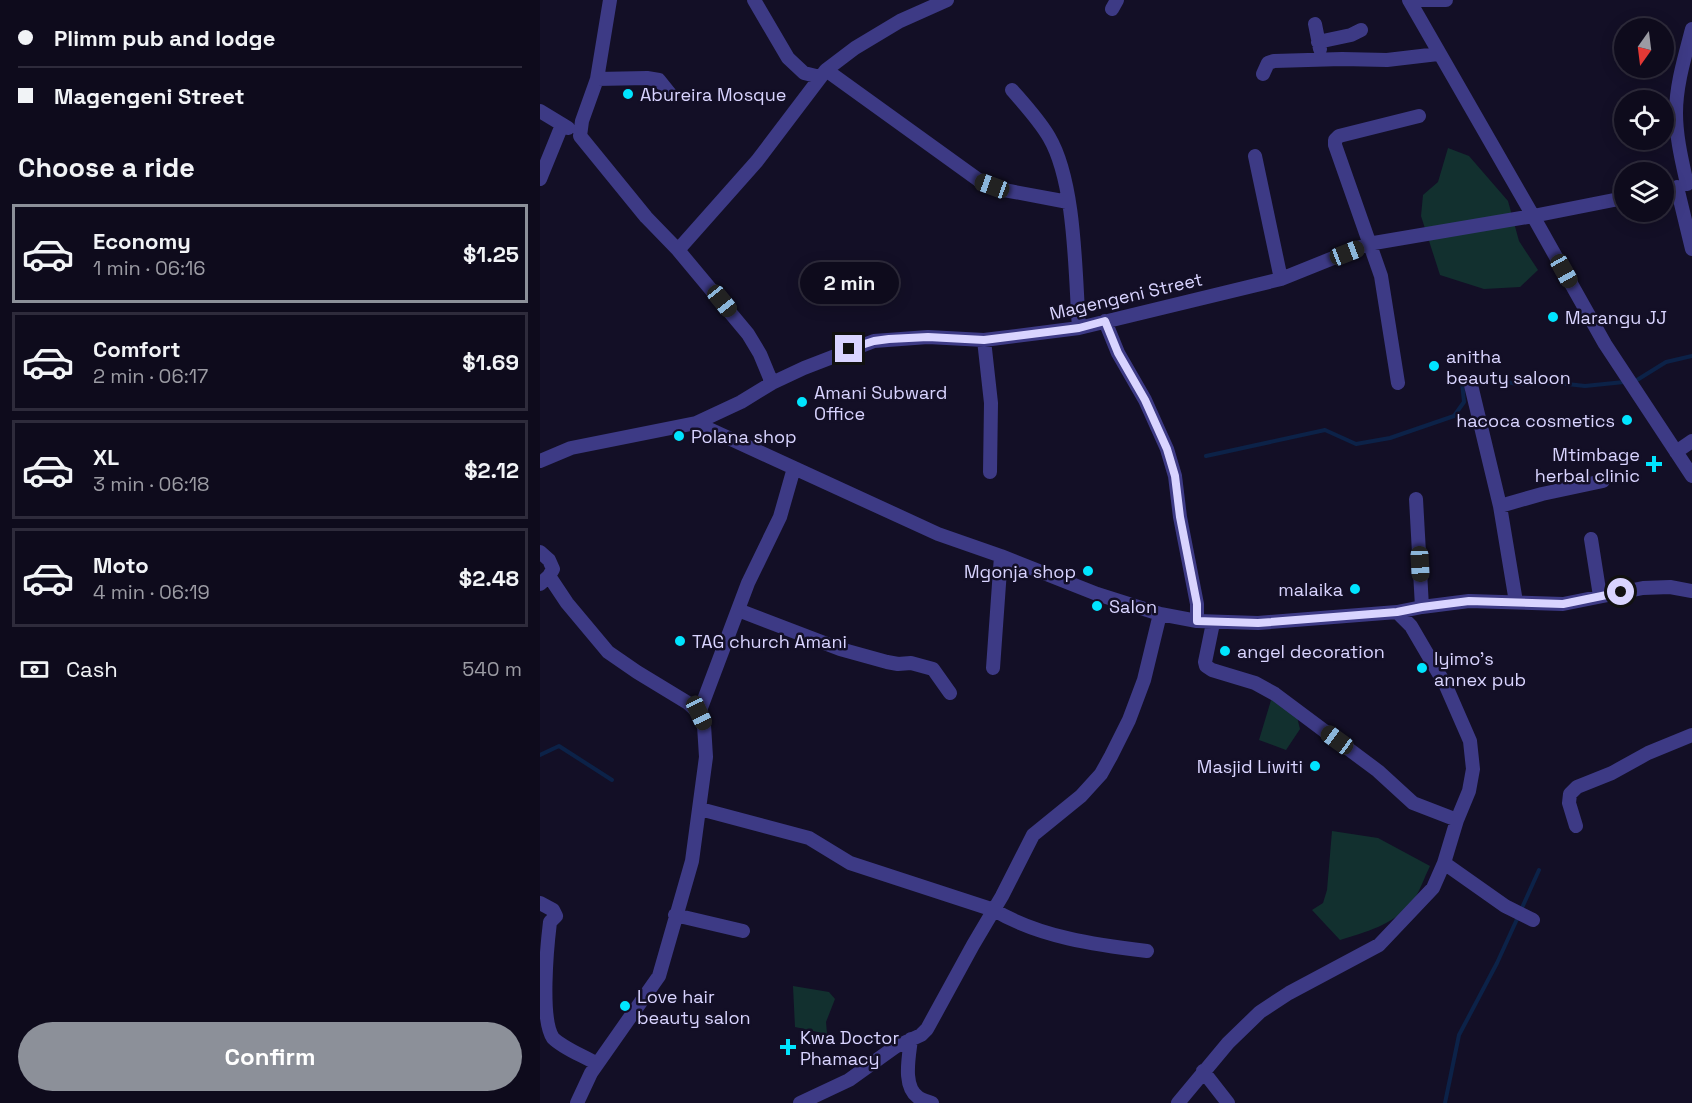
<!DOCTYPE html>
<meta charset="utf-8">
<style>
:root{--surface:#0e0b1c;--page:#171425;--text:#f1f3f6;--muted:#9b9ba3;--line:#2e2b3b;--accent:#8c9099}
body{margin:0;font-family:"Space Grotesk",sans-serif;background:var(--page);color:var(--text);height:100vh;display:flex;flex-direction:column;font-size:22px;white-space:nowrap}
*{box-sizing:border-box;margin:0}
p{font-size:20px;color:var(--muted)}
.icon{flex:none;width:33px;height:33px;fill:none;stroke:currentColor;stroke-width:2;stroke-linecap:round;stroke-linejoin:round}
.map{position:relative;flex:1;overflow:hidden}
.details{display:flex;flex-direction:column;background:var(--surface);width:540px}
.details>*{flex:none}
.top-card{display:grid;align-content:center;height:132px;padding:0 18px;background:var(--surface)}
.needle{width:39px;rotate:194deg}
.buttons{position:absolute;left:1074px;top:18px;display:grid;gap:12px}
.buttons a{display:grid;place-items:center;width:60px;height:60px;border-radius:50%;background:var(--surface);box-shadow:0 3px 15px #0003,0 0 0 2px var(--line);font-size:30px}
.end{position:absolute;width:27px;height:27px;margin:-14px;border:8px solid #d9d4ff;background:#111;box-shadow:0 0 0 3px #111}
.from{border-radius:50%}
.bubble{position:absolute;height:42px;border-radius:21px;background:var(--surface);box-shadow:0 3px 15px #0003,0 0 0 2px var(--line);font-size:20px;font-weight:700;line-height:42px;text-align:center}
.car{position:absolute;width:18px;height:36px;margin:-18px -9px;border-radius:8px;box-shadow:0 0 4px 2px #0007;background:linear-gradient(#222 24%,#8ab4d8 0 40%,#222 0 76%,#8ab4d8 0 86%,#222 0)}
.top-card b{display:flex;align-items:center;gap:21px;height:57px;font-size:22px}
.top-card b+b{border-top:2px solid var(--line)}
.top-card i{width:15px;height:15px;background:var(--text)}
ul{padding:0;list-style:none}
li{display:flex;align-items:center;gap:18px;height:99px;margin:0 12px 9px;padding:0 6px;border:3px solid var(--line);border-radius:0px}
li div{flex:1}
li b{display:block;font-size:22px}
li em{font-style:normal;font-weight:700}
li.active{border-color:var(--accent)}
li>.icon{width:54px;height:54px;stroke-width:1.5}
h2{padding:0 18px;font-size:27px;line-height:72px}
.pay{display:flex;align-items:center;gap:15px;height:66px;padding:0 18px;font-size:22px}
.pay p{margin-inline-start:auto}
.cta{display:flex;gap:12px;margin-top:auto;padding:12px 18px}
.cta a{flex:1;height:69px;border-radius:36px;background:var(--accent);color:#fff;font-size:24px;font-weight:700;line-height:69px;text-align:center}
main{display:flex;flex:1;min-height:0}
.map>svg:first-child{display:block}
.green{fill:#12302f}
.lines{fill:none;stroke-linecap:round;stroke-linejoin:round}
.stream{stroke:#0c2248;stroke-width:4}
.minor{stroke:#3d3a85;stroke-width:14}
.route{stroke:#d9d4ff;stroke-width:8}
.poi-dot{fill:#00e5ff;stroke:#130f26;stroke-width:2}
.labels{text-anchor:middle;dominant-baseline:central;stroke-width:5;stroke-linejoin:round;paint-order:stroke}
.poi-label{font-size:18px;fill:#d9d4ff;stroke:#130f26;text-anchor:start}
.street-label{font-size:18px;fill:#d9d4ff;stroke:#130f26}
</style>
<main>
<section class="details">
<div class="top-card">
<b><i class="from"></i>Plimm pub and lodge</b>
<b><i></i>Magengeni Street</b>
</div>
<h2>Choose a ride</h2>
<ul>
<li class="active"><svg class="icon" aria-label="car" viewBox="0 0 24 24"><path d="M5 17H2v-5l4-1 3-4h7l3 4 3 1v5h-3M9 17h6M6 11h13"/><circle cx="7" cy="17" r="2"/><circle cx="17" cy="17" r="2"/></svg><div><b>Economy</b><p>1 min · 06:16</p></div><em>$1.25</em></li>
<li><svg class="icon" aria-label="car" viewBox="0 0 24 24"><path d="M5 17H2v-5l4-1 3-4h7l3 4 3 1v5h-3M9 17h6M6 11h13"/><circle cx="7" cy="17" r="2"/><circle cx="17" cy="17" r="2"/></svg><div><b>Comfort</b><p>2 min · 06:17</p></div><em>$1.69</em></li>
<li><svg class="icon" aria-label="car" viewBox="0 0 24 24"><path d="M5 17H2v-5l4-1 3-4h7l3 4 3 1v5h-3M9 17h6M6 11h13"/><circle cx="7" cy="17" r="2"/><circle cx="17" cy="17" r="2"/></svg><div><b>XL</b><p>3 min · 06:18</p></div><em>$2.12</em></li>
<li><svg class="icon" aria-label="car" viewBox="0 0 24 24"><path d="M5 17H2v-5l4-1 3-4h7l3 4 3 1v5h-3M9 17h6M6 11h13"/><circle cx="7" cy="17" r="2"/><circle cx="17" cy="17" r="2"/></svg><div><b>Moto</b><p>4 min · 06:19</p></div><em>$2.48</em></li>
</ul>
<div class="pay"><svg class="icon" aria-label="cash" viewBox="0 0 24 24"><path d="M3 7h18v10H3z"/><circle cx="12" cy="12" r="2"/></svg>Cash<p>540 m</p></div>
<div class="cta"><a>Confirm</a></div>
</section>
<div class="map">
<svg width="1152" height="1103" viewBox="0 0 1152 1103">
<rect width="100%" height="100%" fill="#130f26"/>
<path class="green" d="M908,148L929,156L968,201L979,241L998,270L980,287L944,289L900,275L881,216L883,195L898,182Z
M732,697L754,705L760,729L746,750L719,740Z
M792,831L838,838L890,866C884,878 879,894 871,904C852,925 826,932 800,940L772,910L783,903L787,890Z
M253,986L289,992L295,999L286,1022L287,1034L255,1027Z"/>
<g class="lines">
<path class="stream" d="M1097,380L1126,362L1152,356
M666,456L785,430L816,444L850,438L914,416L924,402L922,382L952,379L977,384L1018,383L1045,386L1084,382
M0,755L19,746L72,780
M981,910L999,870
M905,1103L919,1035L957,963L978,917"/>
<path class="minor" d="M70,0L57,79L42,121L40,136L106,217L138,250L208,334L220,354L232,383
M214,0L248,58L264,73L280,77
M869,0L993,216L1065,344L1152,476
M882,0H906
M572,9L577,0
M775,24L780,49
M778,42L811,35L821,30
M286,70L440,181L464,190L528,202
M723,74L728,63L734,61L802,59L847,60L898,54
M57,79L107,78L119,80L131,95
M472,90C485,105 499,120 509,137C536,183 535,275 539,328
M0,111L28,128
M715,156L741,279
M0,179L22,125
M1147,184C1142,161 1136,137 1136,113C1136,85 1145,56 1152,29
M1137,187L1152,249
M138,250L217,161L286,70L315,48L360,21L407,0
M565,321L578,353L605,400L627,449L635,476L640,517L657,604V621
M444,340L451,403L450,472
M858,383L841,276L795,145V140L799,136L879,116
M931,385L960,506L976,602
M156,423L398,534L461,556L557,594L620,614L657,621L718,623L857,612L882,607L929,601L1023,604L1103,588L1130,587L1152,591
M1136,452L1152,441
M0,461L31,448L156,423L201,402L232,383L264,368L334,341L388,337L444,340L539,328L741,279L828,244L993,216L1084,198
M876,499L882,607
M960,506L1002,494L1063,481
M1051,539L1060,596
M0,552L9,560L13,569L9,576L0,584
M9,576L27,603L68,652L97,672L148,703L159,713L164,725L166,757L152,861L119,976L51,1073L37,1103
M198,610L300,649L347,662L358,664L371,663L393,669L410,693
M673,623L665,662L666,666L672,670L715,683L735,694L838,771L873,803L917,820
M453,668L461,556
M159,713L208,583L240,517L254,468
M160,809L269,838L310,863L454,910C499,937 556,945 607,951
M1036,826L1029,803L1030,794L1037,787L1072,773L1108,753L1152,735
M904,863L965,906L993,920
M0,903L13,910L16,916L10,922C7,947 0,1019 13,1038C24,1049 44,1056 57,1064
M135,915L203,931
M371,1039C369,1057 362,1087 379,1098C382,1100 388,1102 392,1103
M663,1071L688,1103
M260,1103L309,1080L355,1047L381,1035L387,1029L433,945L462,896L493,835L541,796L561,774L571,756L589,720L604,680L620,614
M638,1103L688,1043L720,1012L749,993L839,945L893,888L904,863L917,820L929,791L933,769L930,741L906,686L871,626L857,612"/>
</g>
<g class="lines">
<path class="route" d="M309,349L334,341L349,339L388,337L444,340L539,328L565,321L578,353L605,400L627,449L635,476L640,517L657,604V621L718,623L857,612L882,607L929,601L1023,604L1081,592"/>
</g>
<g class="poi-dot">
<circle cx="88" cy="94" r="6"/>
<circle cx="1013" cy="317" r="6"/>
<circle cx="894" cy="366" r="6"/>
<circle cx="262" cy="402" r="6"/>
<circle cx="1087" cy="420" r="6"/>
<circle cx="139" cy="436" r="6"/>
<path d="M1111 455h6v6h6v6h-6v6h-6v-6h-6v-6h6z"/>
<circle cx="548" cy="571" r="6"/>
<circle cx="815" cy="589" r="6"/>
<circle cx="557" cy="606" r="6"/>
<circle cx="140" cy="641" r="6"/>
<circle cx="685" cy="651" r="6"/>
<circle cx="882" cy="668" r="6"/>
<circle cx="775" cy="766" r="6"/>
<circle cx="85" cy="1006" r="6"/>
<path d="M245 1038h6v6h6v6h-6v6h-6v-6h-6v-6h6z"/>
</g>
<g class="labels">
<g class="poi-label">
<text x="100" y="94">Abureira Mosque</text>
<text x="1025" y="317">Marangu JJ</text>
<text x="906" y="356">anitha<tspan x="906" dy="21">beauty saloon</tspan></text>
<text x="274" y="392">Amani Subward<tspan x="274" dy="21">Office</tspan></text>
<text x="1075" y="420" text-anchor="end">hacoca cosmetics</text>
<text x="151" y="436">Polana shop</text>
<text x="1100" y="454" text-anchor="end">Mtimbage<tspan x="1100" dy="21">herbal clinic</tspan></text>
<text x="536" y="571" text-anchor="end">Mgonja shop</text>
<text x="803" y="589" text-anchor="end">malaika</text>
<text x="569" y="606">Salon</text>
<text x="152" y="641">TAG church Amani</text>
<text x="697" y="651">angel decoration</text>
<text x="894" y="658">lyimo's<tspan x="894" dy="21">annex pub</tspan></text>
<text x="763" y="766" text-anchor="end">Masjid Liwiti</text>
<text x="97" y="996">Love hair<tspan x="97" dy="21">beauty salon</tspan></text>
<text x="260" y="1037">Kwa Doctor<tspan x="260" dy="21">Phamacy</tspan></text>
</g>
<g class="street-label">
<text transform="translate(586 296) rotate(-13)">Magengeni Street</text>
</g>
</g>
</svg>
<div class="buttons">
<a><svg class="needle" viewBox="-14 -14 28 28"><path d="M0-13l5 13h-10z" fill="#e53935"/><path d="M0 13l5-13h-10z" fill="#9b9ba3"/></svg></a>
<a><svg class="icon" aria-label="locate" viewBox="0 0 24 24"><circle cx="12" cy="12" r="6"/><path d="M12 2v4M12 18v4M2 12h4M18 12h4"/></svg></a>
<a><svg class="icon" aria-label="layers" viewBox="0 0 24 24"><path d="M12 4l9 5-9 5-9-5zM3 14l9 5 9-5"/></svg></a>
</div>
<i class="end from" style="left:1081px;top:592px"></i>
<i class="end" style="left:309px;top:349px"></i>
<div class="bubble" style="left:260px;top:262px;width:99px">2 min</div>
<i class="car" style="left:452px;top:186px;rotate:290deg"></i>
<i class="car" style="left:807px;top:253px;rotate:69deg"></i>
<i class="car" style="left:1024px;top:271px;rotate:151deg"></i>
<i class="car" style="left:182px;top:301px;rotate:141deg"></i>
<i class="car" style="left:880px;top:564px;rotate:177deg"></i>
<i class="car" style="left:159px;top:713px;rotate:155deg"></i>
<i class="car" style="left:797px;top:740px;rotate:306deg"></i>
</div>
</main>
